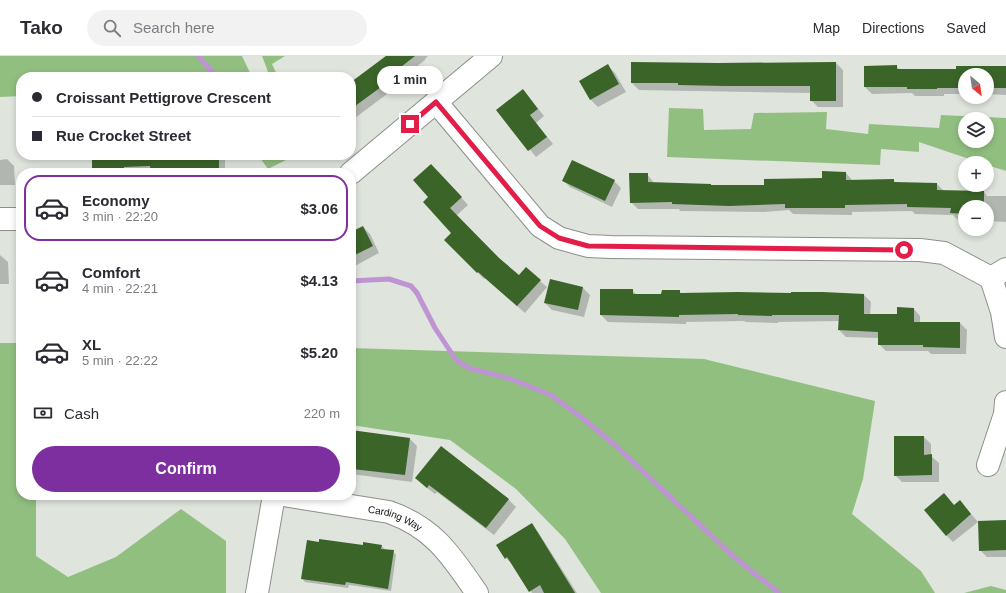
<!DOCTYPE html>
<meta charset="utf-8">
<style>
:root{--surface:#fff;--page:#f2f2f3;--text:#2b2b33;--muted:#7c7c81;--line:#e1e1e2;--accent:#7d2e9f}
body{margin:0;font-family:Arial,sans-serif;background:var(--page);color:var(--text);height:100vh;display:flex;flex-direction:column;font-size:15px;white-space:nowrap}
*{box-sizing:border-box;margin:0}
p{font-size:13px;color:var(--muted)}
.icon{flex:none;width:22px;height:22px;fill:none;stroke:currentColor;stroke-width:2;stroke-linecap:round;stroke-linejoin:round}
.map{position:relative;flex:1;overflow:hidden}
.side{position:absolute;left:16px;top:112px;width:340px;height:332px;display:flex;flex-direction:column;background:var(--surface);border-radius:16px;box-shadow:0 2px 6px #0003}
.side>*{flex:none}
.hud{position:absolute;left:16px;top:16px;width:340px;height:88px;border-radius:16px;box-shadow:0 2px 6px #0003;display:grid;align-content:center;height:88px;padding:0 16px;background:var(--surface)}
.needle{width:26px;rotate:151deg}
.tools{position:absolute;left:958px;top:12px;display:grid;gap:8px}
.tools a{display:grid;place-items:center;width:36px;height:36px;border-radius:50%;background:var(--surface);box-shadow:0 2px 6px #0003;font-size:20px}
.end{position:absolute;width:18px;height:18px;margin:-9px;border:5px solid #e11d48;background:#fff;box-shadow:0 0 0 2px #fff}
.from{border-radius:50%}
.bubble{position:absolute;height:28px;border-radius:14px;background:var(--surface);box-shadow:0 2px 6px #0003;font-size:13px;font-weight:700;line-height:28px;text-align:center}
.hud b{display:flex;align-items:center;gap:14px;height:38px;font-size:15px}
.hud b+b{border-top:1px solid var(--line)}
.hud i{width:10px;height:10px;background:var(--text)}
ul{padding:7px 0 0;list-style:none}
li{display:flex;align-items:center;gap:12px;height:66px;margin:0 8px 6px;padding:0 8px;border:2px solid transparent;border-radius:16px}
li div{flex:1}
li b{display:block;font-size:15px}
li em{font-style:normal;font-weight:700}
li.current{border-color:var(--accent)}
li>.icon{width:36px;height:36px;stroke-width:1.5}
.pay{display:flex;align-items:center;gap:10px;height:44px;padding:0 16px;font-size:15px}
.pay p{margin-inline-start:auto}
.action{display:flex;gap:8px;margin-top:auto;padding:8px 16px}
.action a{flex:1;height:46px;border-radius:24px;background:var(--accent);color:#fff;font-size:16px;font-weight:700;line-height:46px;text-align:center}
header{display:flex;align-items:center;gap:24px;box-sizing:border-box;height:56px;padding:0 20px;background:var(--surface);border-bottom:1px solid var(--line)}
header strong{font-size:19px}
nav{display:flex;gap:22px;margin-inline-start:auto;font-size:14px}
.search{width:280px;height:36px;background:var(--page);display:flex;align-items:center;gap:10px;box-sizing:border-box;padding:0 14px;border-radius:22px;color:var(--muted);font-size:15px}
.map>svg:first-child{display:block}
.forest{fill:#91bf80;fill-rule:evenodd}
.shadow{fill:#0003}
.lines{fill:none;stroke-linecap:round;stroke-linejoin:round}
.stream{stroke:#be94d3;stroke-width:5}
.building{fill:#3b6429}
.minor-casing{stroke:#8c908a;stroke-width:24}
.minor{stroke:#fff;stroke-width:22}
.route{stroke:#e11d48;stroke-width:5}
.labels{text-anchor:middle;dominant-baseline:central;stroke-width:4;stroke-linejoin:round;paint-order:stroke}
.street-label{font-size:10px;fill:#0f100e;stroke:#dfe4dd}
</style>
<header>
<strong>Tako</strong>
<div class="search"><svg class="icon" aria-label="search" viewBox="0 0 24 24"><circle cx="10" cy="10" r="6"/><path d="M15 15l6 6"/></svg>Search here</div>
<nav><a>Map</a><a>Directions</a><a>Saved</a></nav>
</header>
<div class="map">
<svg width="1006" height="537" viewBox="0 0 1006 537">
<rect width="100%" height="100%" fill="#dfe4dd"/>
<path class="forest" d="M0,0H242L252,21H21V40L0,41Z
M262,0H285L272,8L278,21H270Z
M669,52L703,53L704,74L751,73L754,57L827,56L826,73L868,78L869,68L939,72L941,59L1006,62V115L987,109V107H981L919,86V96L881,93L880,109L667,101ZM965,63H987V85H965Z
M258,99H289L290,102L268,113Z
M0,287H21V439H36V500L68,521L116,501L181,453L226,485V537H0Z
M351,292L704,303L875,345L863,423L852,458L921,515L935,537H601L565,483L516,433L450,384L351,369Z
M991,530L1006,534V537H964Z"/>
<path class="shadow" d="M386,0H428L425,3V4L385,36L387,38L351,65V27Z
M836,7L843,14V51H818L811,44V37L639,34L632,27Z
M608,10L615,17L626,36L598,51L591,44L581,25Z
M896,10L900,14H957L1006,12V39L987,38V19H965V38H944V40H915L912,37L872,38L865,31Z
M523,34L544,60L536,67L553,88L536,101L498,54Z
M93,99H225V117H94L93,115Z
M7,103L14,110L15,129H0V104Z
M438,116L468,149L456,160L499,202L519,220L540,225L547,231L525,257L485,222L484,223L445,184L452,177L430,141Z
M846,117L853,125L893,124L896,127L937,128L944,135L984,136L987,140H1006V166L987,165V151H965V164H958L953,159L915,158L912,155L852,156V159L793,158L789,154L764,156L680,155L679,153H638L631,146L647,118L654,127L712,130H765L823,123Z
M563,124L614,125L621,132L612,151L570,131Z
M363,171L370,178L379,197L351,212V177Z
M0,199L8,206L9,228H0Z
M583,232L590,239L584,261L552,254L545,247Z
M632,234L637,239H662L679,235L682,238L864,239L871,246L870,259H898L913,252L920,260V267H960L967,274L966,298H931L928,295H886L879,288V282L846,281L839,274V265L778,266V267L746,266L744,265L686,266V268L608,266L601,259Z
M351,375L410,383L417,390L412,426L351,418Z
M924,381L931,388V400L939,407V426H902L895,419Z
M441,391L509,444L516,451L494,479L437,436L435,438L423,429Z
M960,445L978,466L953,486L946,479L954,450Z
M1006,465V501H987L980,494Z
M531,469L538,476L577,537H532L513,509L506,502Z
M364,490H381L385,493L393,495L396,499L391,535L349,529L348,532L305,526L302,522Z"/>
<g class="lines">
<path class="stream" d="M198,0L217,21
M351,225L389,223L411,230L417,237L435,272L456,304L469,312L511,323L551,339L581,361L616,390L733,500L779,537"/>
</g>
<path class="building" d="M386,0H415L379,28L381,31L351,53V26Z
M631,6L718,7L836,6V45H810V30H724L678,29V27H631Z
M608,8L619,28L590,44L579,25Z
M897,9V13H956V10H1006V32H987V19H965V32H937V33H907V31H864V10Z
M523,33L538,53L530,59L547,81L528,95L496,54Z
M92,99H219V117H181V115L151,116L150,110L124,111V116H92Z
M572,104L615,124L605,145L562,125Z
M431,108L462,141L450,152L499,202L519,219L526,211L541,224L517,250L478,216L477,217L444,184L451,177L423,146L428,141L413,124Z
M822,115L846,116V124L894,123V126L937,127V134L984,135V151H965V158L950,157L951,152L907,151V148L845,149V152H785V148L729,150L672,148V146L630,147L629,117H648V126L711,128V129H764V123L822,122Z
M363,170L373,190L351,201V176Z
M550,223L583,231L578,254L544,247Z
M600,233H633V238H661L662,234H680V237L738,236L791,237V236H823L864,238V258H897V251L914,252V266H960V292L923,291V289H878V276L838,274L839,259H772V260L738,259V258L679,259V261L600,259Z
M351,374L410,382L405,419L352,413L353,402H351Z
M894,380H924V399L932,398V419L894,420Z
M441,390L509,443L486,472L429,429L427,432L415,422Z
M944,437L954,449L960,444L971,458L946,480L924,454Z
M1006,464V494L979,495L978,465Z
M532,467L575,537H544L540,529L529,536L507,501L505,503L496,489Z
M319,483L363,489V486L382,489L381,493L394,494L388,533L346,526L345,529L301,523L307,484L319,486Z"/>
<g class="lines">
<g class="minor-casing">
<g id="minor">
<path d="M436,46L540,170L559,182L588,190L611,191L920,194L944,197L991,222"/>
<path d="M351,117L491,0"/>
<path d="M0,163H21"/>
<path d="M991,222L1002,256L1006,281"/>
<path d="M991,222L1006,213"/>
<path d="M988,409L1005,358L1006,346"/>
<path id="s1" d="M283,439L389,456C434,472 451,499 477,537"/>
<path d="M257,537L274,439"/>
</g>
</g>
<use href="#minor" class="minor"/>
</g>
<g class="lines">
<path class="route" d="M410,68L436,46L540,170L559,182L588,190L904,194"/>
</g>
<g class="labels">
<g class="street-label">
<text stroke="none"><textPath href="#s1" startOffset="115">Carding Way</textPath></text>
</g>
</g>
</svg>
<div class="tools">
<a><svg class="needle" viewBox="-14 -14 28 28"><path d="M0-13l5 13h-10z" fill="#e53935"/><path d="M0 13l5-13h-10z" fill="#7c7c81"/></svg></a>
<a><svg class="icon" aria-label="layers" viewBox="0 0 24 24"><path d="M12 4l9 5-9 5-9-5zM3 14l9 5 9-5"/></svg></a>
<a>+</a>
<a>−</a>
</div>
<i class="end from" style="left:904px;top:194px"></i>
<i class="end" style="left:410px;top:68px"></i>
<div class="bubble" style="left:377px;top:10px;width:66px">1 min</div>
<div class="hud">
<b><i class="from"></i>Croissant Pettigrove Crescent</b>
<b><i></i>Rue Crocket Street</b>
</div>
<section class="side">
<ul>
<li class="current"><svg class="icon" aria-label="car" viewBox="0 0 24 24"><path d="M5 17H2v-5l4-1 3-4h7l3 4 3 1v5h-3M9 17h6M6 11h13"/><circle cx="7" cy="17" r="2"/><circle cx="17" cy="17" r="2"/></svg><div><b>Economy</b><p>3 min · 22:20</p></div><em>$3.06</em></li>
<li><svg class="icon" aria-label="car" viewBox="0 0 24 24"><path d="M5 17H2v-5l4-1 3-4h7l3 4 3 1v5h-3M9 17h6M6 11h13"/><circle cx="7" cy="17" r="2"/><circle cx="17" cy="17" r="2"/></svg><div><b>Comfort</b><p>4 min · 22:21</p></div><em>$4.13</em></li>
<li><svg class="icon" aria-label="car" viewBox="0 0 24 24"><path d="M5 17H2v-5l4-1 3-4h7l3 4 3 1v5h-3M9 17h6M6 11h13"/><circle cx="7" cy="17" r="2"/><circle cx="17" cy="17" r="2"/></svg><div><b>XL</b><p>5 min · 22:22</p></div><em>$5.20</em></li>
</ul>
<div class="pay"><svg class="icon" aria-label="cash" viewBox="0 0 24 24"><path d="M3 7h18v10H3z"/><circle cx="12" cy="12" r="2"/></svg>Cash<p>220 m</p></div>
<div class="action"><a>Confirm</a></div>
</section>
</div>
